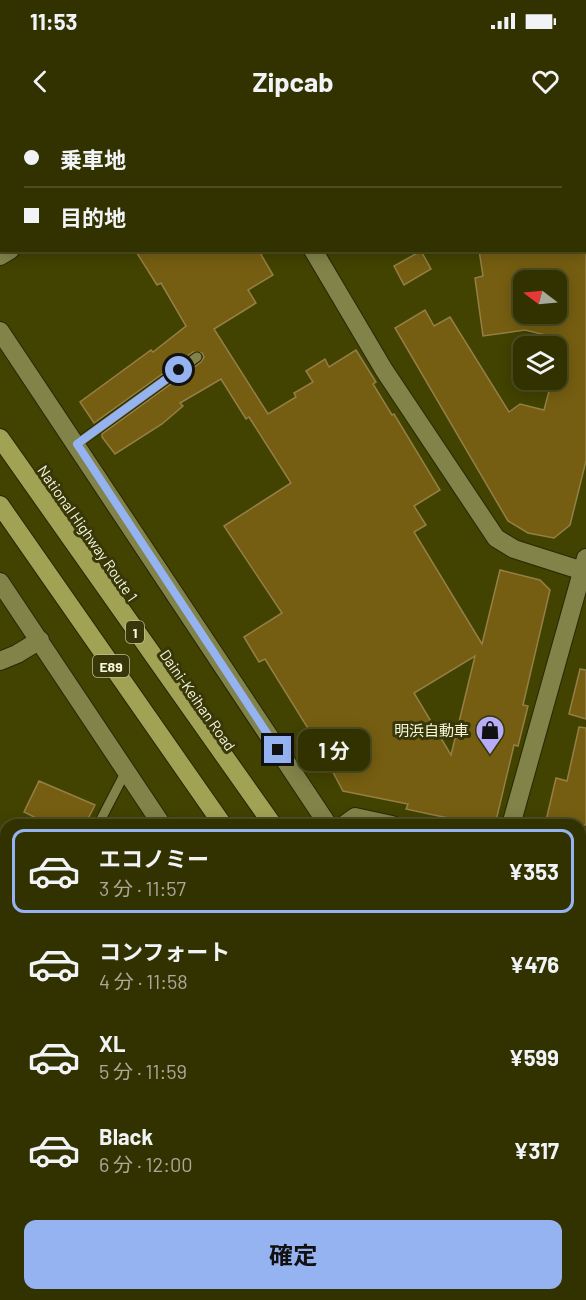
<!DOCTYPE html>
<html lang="ja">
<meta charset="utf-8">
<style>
:root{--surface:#323201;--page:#3d3e10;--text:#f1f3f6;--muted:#a8aa99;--line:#4d4d23;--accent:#95b2f1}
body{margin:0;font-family:Barlow,"Noto Sans JP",sans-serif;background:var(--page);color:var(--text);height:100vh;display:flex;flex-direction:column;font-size:22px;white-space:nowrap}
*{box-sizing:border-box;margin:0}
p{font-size:20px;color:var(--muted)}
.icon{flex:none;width:33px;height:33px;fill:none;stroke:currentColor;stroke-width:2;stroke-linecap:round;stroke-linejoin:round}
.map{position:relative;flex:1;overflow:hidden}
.details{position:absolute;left:0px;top:699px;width:586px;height:482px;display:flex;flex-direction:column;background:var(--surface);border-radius:18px 18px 0 0;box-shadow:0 3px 15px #0003,0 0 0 2px var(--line)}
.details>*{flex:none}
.banner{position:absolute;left:0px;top:0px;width:586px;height:132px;box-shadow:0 3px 15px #0003,0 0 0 2px var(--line);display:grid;align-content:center;height:132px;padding:0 24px;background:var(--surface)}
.needle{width:39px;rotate:286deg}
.controls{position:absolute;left:513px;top:150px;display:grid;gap:12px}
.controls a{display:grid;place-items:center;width:54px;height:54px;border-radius:12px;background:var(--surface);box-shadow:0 3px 15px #0003,0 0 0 2px var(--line);font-size:30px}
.end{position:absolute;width:27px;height:27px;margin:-14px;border:8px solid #95b2f1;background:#111;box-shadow:0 0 0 3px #111}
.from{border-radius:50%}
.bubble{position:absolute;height:42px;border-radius:12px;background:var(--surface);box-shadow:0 3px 15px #0003,0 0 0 2px var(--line);font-size:20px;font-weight:700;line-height:42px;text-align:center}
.banner b{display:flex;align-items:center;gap:21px;height:57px;font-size:22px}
.banner b+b{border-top:2px solid var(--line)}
.banner i{width:15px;height:15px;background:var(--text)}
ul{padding:10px 0 0;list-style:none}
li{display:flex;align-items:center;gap:18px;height:84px;margin:0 12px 9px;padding:0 12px;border:3px solid transparent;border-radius:12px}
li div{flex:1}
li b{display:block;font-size:22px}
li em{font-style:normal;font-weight:700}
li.current{border-color:var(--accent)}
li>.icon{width:54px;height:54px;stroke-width:1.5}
.primary-button{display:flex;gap:12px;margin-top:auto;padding:12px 24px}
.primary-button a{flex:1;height:69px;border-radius:12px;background:var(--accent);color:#111;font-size:24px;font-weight:700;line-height:69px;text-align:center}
.status{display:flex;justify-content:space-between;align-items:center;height:42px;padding:0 30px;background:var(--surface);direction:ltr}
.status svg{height:16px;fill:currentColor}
header{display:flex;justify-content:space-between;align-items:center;height:78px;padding:0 24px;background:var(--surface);font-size:27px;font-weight:700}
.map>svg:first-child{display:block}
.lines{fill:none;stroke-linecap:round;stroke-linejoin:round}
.stream{stroke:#3989ac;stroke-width:6}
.building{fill:#755e11;stroke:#947f47;stroke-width:1.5;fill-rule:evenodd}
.lane-casing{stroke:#272709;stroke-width:11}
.street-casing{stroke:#272709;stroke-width:20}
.secondary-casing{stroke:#272709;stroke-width:20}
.primary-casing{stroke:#272709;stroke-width:20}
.highway-casing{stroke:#272709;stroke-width:20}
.lane{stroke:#818349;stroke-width:9}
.street{stroke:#818349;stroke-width:18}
.secondary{stroke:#818349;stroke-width:18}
.primary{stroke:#94964f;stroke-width:18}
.highway{stroke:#a1a253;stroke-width:18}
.route{stroke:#95b2f1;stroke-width:8}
.labels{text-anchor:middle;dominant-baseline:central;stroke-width:6;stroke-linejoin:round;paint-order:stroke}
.shield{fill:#373709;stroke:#bdbe9b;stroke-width:1.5}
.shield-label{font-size:14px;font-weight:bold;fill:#f6f8da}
.street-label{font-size:15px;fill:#f6f8da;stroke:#373709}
.poi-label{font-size:15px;fill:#f6f8da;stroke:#373709;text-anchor:end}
</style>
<div class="status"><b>11:53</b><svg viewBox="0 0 49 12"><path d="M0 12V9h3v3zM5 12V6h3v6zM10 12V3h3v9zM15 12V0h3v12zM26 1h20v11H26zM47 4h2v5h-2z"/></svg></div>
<header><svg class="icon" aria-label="back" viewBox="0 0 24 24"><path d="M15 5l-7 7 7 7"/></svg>Zipcab<svg class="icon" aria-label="heart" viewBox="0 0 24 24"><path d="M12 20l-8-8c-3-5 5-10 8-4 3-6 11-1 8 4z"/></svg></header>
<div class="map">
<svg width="586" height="1180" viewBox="0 0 586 1180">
<rect width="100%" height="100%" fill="#424201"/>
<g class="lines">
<path class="stream" d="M580,1098L586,1100"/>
</g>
<path class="building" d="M135,130L259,131L273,155L248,170L256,183L214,209L268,294L296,277L294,273L313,262L306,251L325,239L329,247L356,230L376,262L373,264L392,295L394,294L440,370L414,386L426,405L414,412L482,524L500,450L540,460L550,470L523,585L528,586L518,626L514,625L495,705L474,699L473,703L429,694L406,689L408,684L343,671L319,626L265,539L259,542L244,517L282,493L224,406L291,363L249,297L246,299L221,259L180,283L183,286L162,304L115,334L102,317V314L201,242L204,237L202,233L193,232L94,303L80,282L151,230L153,232L186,206L161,163L157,165ZM475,536L451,635L414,573Z
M479,130H586V341L570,405L554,418L528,413L508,401L395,208L425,190L434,206L450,197L509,292L520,284L544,290L552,260H556V241L562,219L525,210L483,216L475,158L483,156ZM524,160H556V194H524Z
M421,131L431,149L404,165L394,146Z
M580,549L586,550V599L569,594Z
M579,607L586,608V705H545L556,658L567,661Z
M39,661L95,685L85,705H50L24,692Z"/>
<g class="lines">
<g class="lane-casing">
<path id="lane" d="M133,0L134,2
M77,324L197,237
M98,705L126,651"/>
</g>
<g class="street-casing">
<path id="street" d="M0,888L6,878
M580,923L586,925
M0,1052L6,1041
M580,1061L586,1064"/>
</g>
<g class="secondary-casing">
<path id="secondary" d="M241,2L243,0
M313,130L384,250L496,418L514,429L586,452
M0,136L10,130
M0,211L328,705
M0,462L162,705
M0,541L17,534L40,520
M344,705L355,697L392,705
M511,705L586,438
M580,747L586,748"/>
</g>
<g class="primary-casing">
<path id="primary" d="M0,1178L4,1180"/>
</g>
<g class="highway-casing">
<path id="highway" d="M0,318L273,705
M0,385L223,705
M580,1125L586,1133
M568,1174L572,1180"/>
</g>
<use href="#lane" class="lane"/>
<use href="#street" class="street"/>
<use href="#secondary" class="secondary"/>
<use href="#primary" class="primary"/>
<use href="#highway" class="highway"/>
</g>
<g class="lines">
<path class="route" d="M179,250L77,324L278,630"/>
</g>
<defs>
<g id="shop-pin" transform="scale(1.5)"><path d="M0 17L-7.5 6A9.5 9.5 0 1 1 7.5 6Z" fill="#b6acf8" stroke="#373709"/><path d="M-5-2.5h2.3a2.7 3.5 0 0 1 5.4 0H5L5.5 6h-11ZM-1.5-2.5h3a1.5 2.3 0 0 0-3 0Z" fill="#111"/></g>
</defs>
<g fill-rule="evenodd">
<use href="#shop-pin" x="490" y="610"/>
</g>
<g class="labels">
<g class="shield">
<rect x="126" y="501" width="18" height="22" rx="4.5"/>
<rect x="93" y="535" width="36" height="22" rx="4.5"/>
</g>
<g class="shield-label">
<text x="135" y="512">1</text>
<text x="111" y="546">E89</text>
</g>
<g class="street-label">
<text transform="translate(88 413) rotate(55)">National Highway Route 1</text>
<text transform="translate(198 580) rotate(55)">Daini-Keihan Road</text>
</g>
<g class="poi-label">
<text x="469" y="610">明浜自動車</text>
</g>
</g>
</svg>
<div class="controls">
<a><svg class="needle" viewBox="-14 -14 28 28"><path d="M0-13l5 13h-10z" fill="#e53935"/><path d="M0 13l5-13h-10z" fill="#a8aa99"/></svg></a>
<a><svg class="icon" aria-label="layers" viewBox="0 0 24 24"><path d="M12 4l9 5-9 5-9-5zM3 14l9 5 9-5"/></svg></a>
</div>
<i class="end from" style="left:179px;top:250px"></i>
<i class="end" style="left:278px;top:630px"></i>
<div class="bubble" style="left:298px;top:609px;width:72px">1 分</div>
<div class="banner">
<b><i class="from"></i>乗車地</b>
<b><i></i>目的地</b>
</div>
<section class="details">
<ul>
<li class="current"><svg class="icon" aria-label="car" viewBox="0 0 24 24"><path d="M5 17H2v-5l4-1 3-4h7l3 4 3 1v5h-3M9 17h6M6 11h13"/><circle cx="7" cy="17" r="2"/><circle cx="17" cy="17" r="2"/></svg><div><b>エコノミー</b><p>3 分 · 11:57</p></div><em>¥353</em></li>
<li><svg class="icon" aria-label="car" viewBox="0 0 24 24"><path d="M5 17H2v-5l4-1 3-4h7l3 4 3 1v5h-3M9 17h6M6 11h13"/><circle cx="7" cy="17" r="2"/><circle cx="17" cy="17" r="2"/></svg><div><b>コンフォート</b><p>4 分 · 11:58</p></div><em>¥476</em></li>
<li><svg class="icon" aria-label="car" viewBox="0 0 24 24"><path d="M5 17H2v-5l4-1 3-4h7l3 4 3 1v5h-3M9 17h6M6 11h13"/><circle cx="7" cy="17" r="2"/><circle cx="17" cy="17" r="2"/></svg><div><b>XL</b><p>5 分 · 11:59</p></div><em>¥599</em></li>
<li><svg class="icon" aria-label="car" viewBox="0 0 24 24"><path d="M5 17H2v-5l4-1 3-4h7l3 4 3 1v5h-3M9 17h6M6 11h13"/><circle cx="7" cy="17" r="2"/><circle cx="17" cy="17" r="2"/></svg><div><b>Black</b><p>6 分 · 12:00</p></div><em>¥317</em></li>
</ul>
<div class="primary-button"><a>確定</a></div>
</section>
</div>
